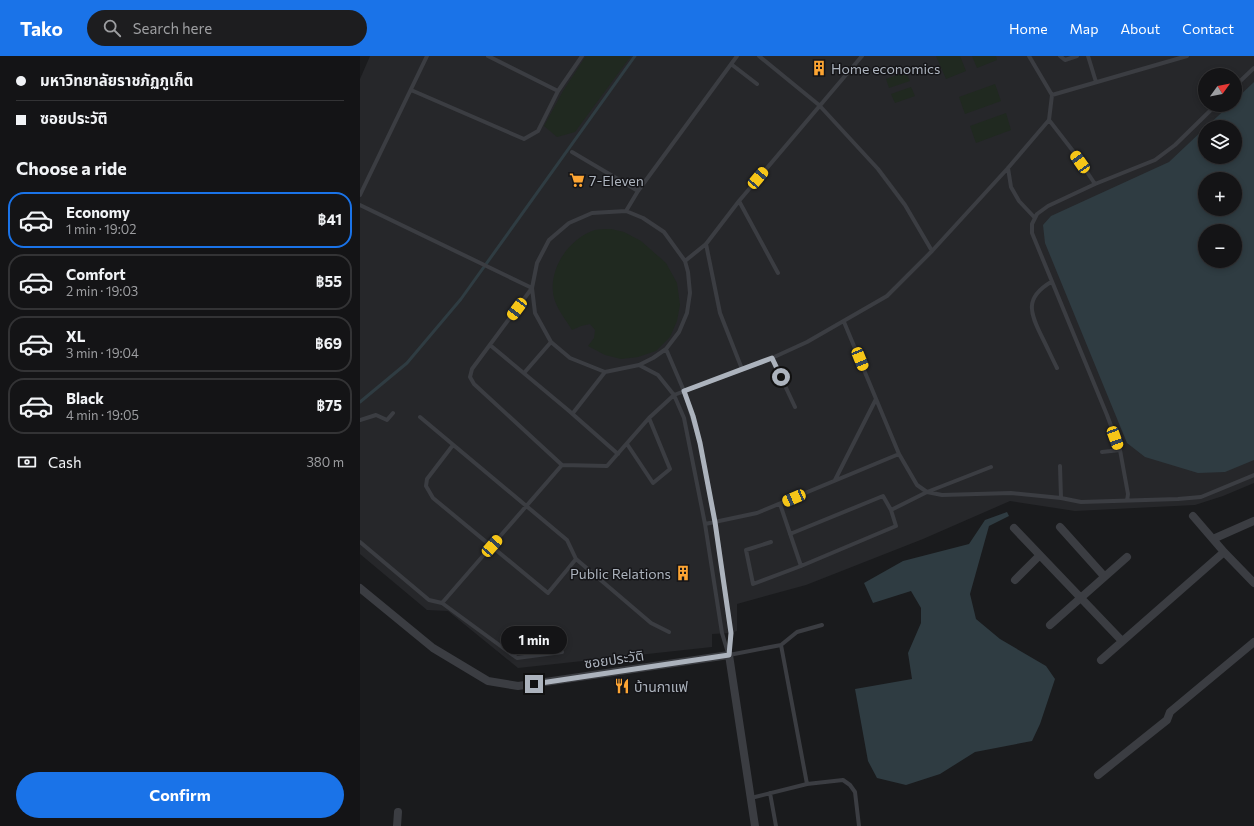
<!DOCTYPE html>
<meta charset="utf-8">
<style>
:root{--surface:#141416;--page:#1d1d1f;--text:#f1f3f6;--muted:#9d9ea1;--line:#333335;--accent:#1a73e8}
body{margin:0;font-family:Commissioner,"Noto Sans Thai",sans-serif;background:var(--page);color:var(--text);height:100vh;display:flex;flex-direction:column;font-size:15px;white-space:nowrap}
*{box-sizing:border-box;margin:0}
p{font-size:13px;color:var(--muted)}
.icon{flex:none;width:22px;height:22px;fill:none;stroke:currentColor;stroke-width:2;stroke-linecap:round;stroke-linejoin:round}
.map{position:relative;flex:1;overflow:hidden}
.side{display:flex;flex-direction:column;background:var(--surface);width:360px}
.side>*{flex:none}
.hud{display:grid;align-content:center;height:88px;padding:0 16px;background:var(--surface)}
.needle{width:26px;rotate:57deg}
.buttons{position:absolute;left:838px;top:12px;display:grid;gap:8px}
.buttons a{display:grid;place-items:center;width:44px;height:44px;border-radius:50%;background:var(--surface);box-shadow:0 2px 6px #0003,0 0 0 1px var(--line);font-size:20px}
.end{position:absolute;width:18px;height:18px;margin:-9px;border:5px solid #acb3bd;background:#111;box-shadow:0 0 0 2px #111}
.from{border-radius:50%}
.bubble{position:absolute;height:28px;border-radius:14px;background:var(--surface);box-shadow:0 2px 6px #0003,0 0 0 1px var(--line);font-size:13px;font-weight:700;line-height:28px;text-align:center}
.car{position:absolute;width:12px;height:24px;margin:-12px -6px;border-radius:5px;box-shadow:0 0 3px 1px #0007;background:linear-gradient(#f5c518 24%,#345 0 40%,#f5c518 0 76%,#345 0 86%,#f5c518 0)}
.hud b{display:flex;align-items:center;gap:14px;height:38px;font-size:15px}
.hud b+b{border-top:1px solid var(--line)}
.hud i{width:10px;height:10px;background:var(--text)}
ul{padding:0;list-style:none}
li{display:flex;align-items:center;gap:12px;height:56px;margin:0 8px 6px;padding:0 8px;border:2px solid var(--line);border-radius:16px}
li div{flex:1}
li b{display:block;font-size:15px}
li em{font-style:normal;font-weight:700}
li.selected{border-color:var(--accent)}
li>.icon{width:36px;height:36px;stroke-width:1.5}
h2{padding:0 16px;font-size:18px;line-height:48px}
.pay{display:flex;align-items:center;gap:10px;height:44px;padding:0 16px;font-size:15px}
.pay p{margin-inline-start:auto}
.button{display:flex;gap:8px;margin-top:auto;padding:8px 16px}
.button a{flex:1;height:46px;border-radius:24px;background:var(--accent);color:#fff;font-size:16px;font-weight:700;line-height:46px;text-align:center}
header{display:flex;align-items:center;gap:24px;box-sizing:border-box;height:56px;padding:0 20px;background:var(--accent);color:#fff}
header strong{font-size:19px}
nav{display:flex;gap:22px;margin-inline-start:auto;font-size:14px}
.search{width:280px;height:36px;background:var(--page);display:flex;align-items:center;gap:10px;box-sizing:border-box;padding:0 14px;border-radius:22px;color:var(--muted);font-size:15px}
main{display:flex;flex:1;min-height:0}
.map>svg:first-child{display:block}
.built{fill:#26272a;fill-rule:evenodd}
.green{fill:#202920}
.water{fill:#2f3c42;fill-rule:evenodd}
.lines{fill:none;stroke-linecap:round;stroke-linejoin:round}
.stream{stroke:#2f3c42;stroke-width:3}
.service{stroke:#3b3d42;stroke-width:4}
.minor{stroke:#3b3d42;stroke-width:8}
.route{stroke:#acb3bd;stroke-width:5}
.labels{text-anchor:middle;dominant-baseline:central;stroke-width:3;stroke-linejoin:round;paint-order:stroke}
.poi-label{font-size:14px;fill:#acb3bd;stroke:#151518;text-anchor:start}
.street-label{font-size:14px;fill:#acb3bd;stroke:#151518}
</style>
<header>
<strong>Tako</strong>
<div class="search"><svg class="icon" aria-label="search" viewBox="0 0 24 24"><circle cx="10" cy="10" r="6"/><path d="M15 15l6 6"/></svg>Search here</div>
<nav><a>Home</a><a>Map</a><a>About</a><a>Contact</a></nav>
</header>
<main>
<section class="side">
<div class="hud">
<b><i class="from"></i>มหาวิทยาลัยราชภัฏภูเก็ต</b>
<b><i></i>ซอยประวัติ</b>
</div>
<h2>Choose a ride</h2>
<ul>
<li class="selected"><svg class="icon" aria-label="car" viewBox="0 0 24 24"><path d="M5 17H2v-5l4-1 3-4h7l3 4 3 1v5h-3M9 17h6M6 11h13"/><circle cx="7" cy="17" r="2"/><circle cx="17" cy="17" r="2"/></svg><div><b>Economy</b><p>1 min · 19:02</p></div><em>฿41</em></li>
<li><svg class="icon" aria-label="car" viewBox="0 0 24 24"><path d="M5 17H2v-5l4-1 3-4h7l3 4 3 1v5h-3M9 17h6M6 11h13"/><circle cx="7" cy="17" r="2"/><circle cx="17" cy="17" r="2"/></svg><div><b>Comfort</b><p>2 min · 19:03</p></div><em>฿55</em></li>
<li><svg class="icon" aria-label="car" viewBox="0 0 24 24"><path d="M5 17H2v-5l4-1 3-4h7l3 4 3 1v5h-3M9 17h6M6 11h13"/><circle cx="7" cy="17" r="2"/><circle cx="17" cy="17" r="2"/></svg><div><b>XL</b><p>3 min · 19:04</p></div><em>฿69</em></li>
<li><svg class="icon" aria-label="car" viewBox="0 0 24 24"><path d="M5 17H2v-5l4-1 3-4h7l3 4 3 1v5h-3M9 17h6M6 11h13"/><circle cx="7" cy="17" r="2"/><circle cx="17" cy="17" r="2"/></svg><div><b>Black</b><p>4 min · 19:05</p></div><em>฿75</em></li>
</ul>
<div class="pay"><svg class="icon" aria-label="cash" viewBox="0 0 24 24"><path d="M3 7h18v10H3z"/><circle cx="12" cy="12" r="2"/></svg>Cash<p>380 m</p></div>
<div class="button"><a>Confirm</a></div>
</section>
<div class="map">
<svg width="894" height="770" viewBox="0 0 894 770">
<rect width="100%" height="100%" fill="#1a1b1d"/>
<path class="built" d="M10,0H894V427L863,440L835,449L715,455L650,445L563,483L446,529L377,548V575L371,577L352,578V591L158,612L88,555L67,554L0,498V23ZM845,19H875V49H845ZM845,71H875V101H845ZM845,123H875V153H845ZM845,175H875V205H845Z"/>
<path class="green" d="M226,0H271L215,76L197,81L184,70L203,35Z
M576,0H600L606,15L586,23Z
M612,0H636L637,4L617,12Z
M546,16L550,25L529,32L526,23Z
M635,28L641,45L605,58L599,41Z
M551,31L555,40L535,47L531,38Z
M646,57L651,74L616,87L610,70Z
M251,173L264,176L281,185L306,207L317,227L320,249L317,265L310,281L296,295L278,301L261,303L245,299L228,290L234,282L235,274L230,268L221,270L212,274C206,264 197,253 194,242C187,214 209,182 235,174C240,173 246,173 251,173Z"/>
<path class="water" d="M894,26V404L865,416L838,417L785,401L767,387L685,187L683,169L691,160L809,106L845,72V101H875V71H846L870,49H875V44ZM845,123H875V153H845ZM845,175H875V205H845Z
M647,456L649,460L629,470L610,538L616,563L640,583L686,610L695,623L680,668L672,685L615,696L580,718L546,729L517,722L508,705L495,633L552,623L548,597L561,567V552L551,535L513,547L504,527L543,505L609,488L625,464Z"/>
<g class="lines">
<path class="stream" d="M0,346L47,307L101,243L275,0"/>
<path class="service" d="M128,0L198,35
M399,0L459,49L518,113L545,149L572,195
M700,0L705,4L717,0
M728,0L736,26
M371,8L397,28
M875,30L894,12
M51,34L164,83L178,75L198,35L222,0
M692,39L827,0
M689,64L713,95L735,128
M212,96L278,135
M648,112L651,131L659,145L675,162
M0,139L67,0
M379,145L418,217
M0,149L172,232
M266,155L278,135L377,0
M346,188L360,257L382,313
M325,205L346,188L379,145L502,0
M691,226C664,242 670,257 682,281C687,291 692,302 697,312
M172,232L175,257L191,286L210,302L245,316L279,309L293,302L306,293L319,276L327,257L330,237L328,216L325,205L304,176L283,162L266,155L232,157L209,167L189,184L177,207L172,232L112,313L110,321L114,328L202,409L247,410L289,362L314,339L412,302L447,286L527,240L572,195L648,112L689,64L692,39L669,0
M484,266L539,398L557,429L567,436L582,439L651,437L701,442L721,446L818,443L841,441L894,419
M130,289L208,354L258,398
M306,293L324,335L340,387L355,466L371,577L369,599
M412,302L435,351
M279,309L298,319L314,339L324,362L345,468L362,577L368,597
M164,317L191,286
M213,357L245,316
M60,361L207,484L216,503L188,537L73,442L66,430L67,423L93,389
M0,364L16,359L27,364L33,357
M267,388L293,427L310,413L289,362
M760,394L747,359L672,177V168L677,158L688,150L735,128L795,104L815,89L856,49
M742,396L760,394L768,438L767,445
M700,410L701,442
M475,424L516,343
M420,448L441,510
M345,468L397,457L539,398
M430,478L523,440L531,454
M0,486L69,544L82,547L157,602L202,596
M411,486L386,494L393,528L441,510L536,470L531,454L567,436L631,411
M216,503L291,567L309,576
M82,547L202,409
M421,589L447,728
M369,599L421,589L437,576L462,569
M410,737L416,770
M391,742L447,728L483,724L490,729L495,736L499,770"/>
<path class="minor" d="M833,460L864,496L894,527
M700,471L744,520
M654,472L762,585
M853,483L894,465
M655,524L679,500
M0,532L73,592L128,625L158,630L369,599L395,770
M690,569L767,501
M741,604L864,496
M738,719L807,664L810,656L894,586
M37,770L38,756"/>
</g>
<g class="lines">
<path class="route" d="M174,628L369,599L371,577L355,466L340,387L333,360L324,335L412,302L421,321"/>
</g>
<defs>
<g id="building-bare" transform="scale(1.2)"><path d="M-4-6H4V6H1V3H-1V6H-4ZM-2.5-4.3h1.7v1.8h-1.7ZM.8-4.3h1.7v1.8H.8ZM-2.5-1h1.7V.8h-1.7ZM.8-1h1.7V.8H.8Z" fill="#fda533" stroke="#151518" stroke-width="2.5" paint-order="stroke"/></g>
<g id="supermarket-bare" transform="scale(1.2)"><path d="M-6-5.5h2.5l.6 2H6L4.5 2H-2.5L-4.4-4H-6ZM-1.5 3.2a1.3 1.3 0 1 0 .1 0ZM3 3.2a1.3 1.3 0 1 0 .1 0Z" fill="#fda533" stroke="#151518" stroke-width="2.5" paint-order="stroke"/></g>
<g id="restaurant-bare" transform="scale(1.2)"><path d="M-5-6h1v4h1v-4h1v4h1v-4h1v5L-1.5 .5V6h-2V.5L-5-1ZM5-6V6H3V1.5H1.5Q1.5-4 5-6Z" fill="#fda533" stroke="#151518" stroke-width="2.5" paint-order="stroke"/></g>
</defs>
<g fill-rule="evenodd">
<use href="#building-bare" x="459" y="12"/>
<use href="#supermarket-bare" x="217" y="124"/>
<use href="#building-bare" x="323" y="517"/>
<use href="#restaurant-bare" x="262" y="630"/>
</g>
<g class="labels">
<g class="poi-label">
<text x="471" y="12">Home economics</text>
<text x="229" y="124">7-Eleven</text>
<text x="311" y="517" text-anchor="end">Public Relations</text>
<text x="274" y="630">บ้านกาแฟ</text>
</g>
<g class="street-label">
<text transform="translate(254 603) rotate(-8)">ซอยประวัติ</text>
</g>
</g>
</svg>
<div class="buttons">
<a><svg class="needle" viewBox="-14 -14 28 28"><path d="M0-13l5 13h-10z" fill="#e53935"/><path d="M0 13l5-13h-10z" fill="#9d9ea1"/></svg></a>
<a><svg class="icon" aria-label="layers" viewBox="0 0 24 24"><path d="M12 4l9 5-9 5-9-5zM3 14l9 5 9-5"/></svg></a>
<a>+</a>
<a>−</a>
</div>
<i class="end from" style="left:421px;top:321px"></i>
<i class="end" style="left:174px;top:628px"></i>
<div class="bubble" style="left:141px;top:570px;width:66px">1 min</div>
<i class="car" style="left:720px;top:106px;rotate:325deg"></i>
<i class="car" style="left:398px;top:122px;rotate:40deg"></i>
<i class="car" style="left:157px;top:253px;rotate:217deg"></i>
<i class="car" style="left:500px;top:303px;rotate:158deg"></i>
<i class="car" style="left:755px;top:382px;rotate:160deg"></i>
<i class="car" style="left:434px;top:442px;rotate:247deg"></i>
<i class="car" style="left:132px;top:490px;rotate:41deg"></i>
</div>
</main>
